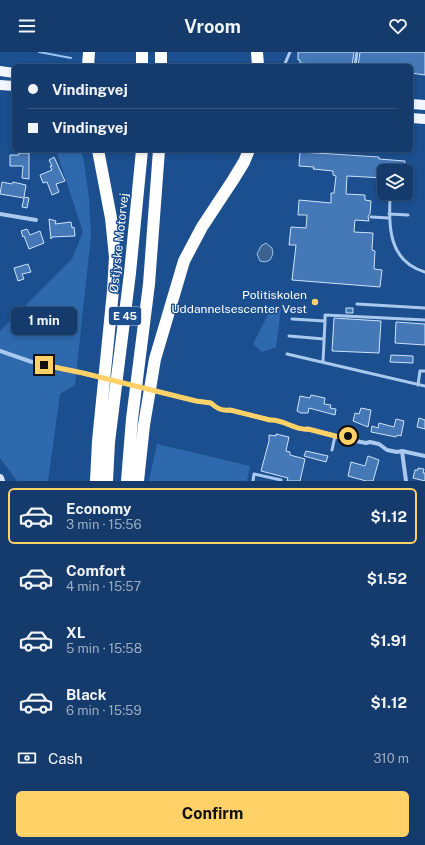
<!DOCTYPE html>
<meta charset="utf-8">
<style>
:root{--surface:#143b6b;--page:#1d4271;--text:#f1f3f6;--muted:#9dadc1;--line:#33557e;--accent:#ffd166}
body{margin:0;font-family:"Public Sans",sans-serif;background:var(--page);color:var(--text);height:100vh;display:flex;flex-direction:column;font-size:15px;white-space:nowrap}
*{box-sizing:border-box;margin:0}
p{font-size:13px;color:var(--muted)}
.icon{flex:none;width:22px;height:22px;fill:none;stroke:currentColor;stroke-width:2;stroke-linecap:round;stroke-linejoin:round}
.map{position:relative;height:429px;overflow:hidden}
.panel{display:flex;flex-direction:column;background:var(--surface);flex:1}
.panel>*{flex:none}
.guide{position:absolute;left:12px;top:12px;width:401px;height:88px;border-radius:6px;box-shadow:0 2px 6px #0003,0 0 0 1px var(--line);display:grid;align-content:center;height:88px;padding:0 16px;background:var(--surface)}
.fabs{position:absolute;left:377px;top:112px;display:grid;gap:8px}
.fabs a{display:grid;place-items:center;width:36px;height:36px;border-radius:6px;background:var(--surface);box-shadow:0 2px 6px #0003,0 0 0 1px var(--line);font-size:20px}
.end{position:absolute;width:18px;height:18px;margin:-9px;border:5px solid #ffd166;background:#111;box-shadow:0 0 0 2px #111}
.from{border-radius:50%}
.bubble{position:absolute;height:28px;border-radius:6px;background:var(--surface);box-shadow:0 2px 6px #0003,0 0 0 1px var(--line);font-size:13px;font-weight:700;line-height:28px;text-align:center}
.guide b{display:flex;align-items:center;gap:14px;height:38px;font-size:15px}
.guide b+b{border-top:1px solid var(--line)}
.guide i{width:10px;height:10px;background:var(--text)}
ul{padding:7px 0 0;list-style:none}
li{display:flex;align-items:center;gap:12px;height:56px;margin:0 8px 6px;padding:0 8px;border:2px solid transparent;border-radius:6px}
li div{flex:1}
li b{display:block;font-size:15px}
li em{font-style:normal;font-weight:700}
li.active{border-color:var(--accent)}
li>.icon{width:36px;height:36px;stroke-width:1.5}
.pay{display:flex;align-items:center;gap:10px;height:44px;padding:0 16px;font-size:15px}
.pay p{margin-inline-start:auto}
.primary-button{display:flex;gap:8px;margin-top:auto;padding:8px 16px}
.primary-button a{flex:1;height:46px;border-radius:6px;background:var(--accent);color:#111;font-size:16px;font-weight:700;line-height:46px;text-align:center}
header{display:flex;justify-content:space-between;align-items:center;height:52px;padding:0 16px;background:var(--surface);font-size:18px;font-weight:700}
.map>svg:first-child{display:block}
.green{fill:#2e69ad}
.water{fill:#3c6290;stroke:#9cc4f0}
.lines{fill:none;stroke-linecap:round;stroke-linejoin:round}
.stream{stroke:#9cc4f0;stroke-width:2}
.building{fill:#4478b7;stroke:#cfe3fa}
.lane{stroke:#a9c9ee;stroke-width:3}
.street{stroke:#a9c9ee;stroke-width:4}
.secondary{stroke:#d6e6fa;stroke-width:8}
.primary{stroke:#f0f6ff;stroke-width:10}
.highway{stroke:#fff;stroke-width:12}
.route{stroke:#ffd166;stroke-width:5}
.poi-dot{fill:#ffd166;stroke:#1b4f8f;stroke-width:1.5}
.labels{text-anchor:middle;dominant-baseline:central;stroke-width:3;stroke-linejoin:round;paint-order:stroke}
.shield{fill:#1b4f8f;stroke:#bbcadd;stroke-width:1}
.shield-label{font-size:11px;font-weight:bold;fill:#fff}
.street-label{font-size:12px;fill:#fff;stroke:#1b4f8f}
.poi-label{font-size:12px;fill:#fff;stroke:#1b4f8f;text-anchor:end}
</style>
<header><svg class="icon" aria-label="menu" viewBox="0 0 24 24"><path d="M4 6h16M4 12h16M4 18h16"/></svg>Vroom<svg class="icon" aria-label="heart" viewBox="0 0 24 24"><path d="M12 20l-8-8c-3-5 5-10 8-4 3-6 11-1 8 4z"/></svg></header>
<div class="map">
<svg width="425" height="429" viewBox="0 0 425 429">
<rect width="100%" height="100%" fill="#1b4f8f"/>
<path class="green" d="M56,98H81L84,110L89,146L91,183L75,333L60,342L48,429H17L0,406V279L72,207L83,180Z
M273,253L281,257L276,295L262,300L253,292Z
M157,392L250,414L247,429H149Z"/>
<path class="water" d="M266,191L272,196L273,202L270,208L265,210L260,209L257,202L261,194Z"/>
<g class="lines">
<path class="stream" d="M39,0L71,6"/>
</g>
<path class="building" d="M298,0H354L352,14H328L300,11V8H298Z
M360,0H425V23L411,21V14H358Z
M300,100L379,105V107L405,109L404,119H384V126L347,124L346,142L365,143V148L371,149L370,162L368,164L369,169L355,168L354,180L373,181L372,198L375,199L374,217L382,218L380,235L292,228L296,193H289L291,175L306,176L307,163H298L299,148L331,151V141H334L336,124L333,123V119L313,117L314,115L299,114Z
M19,101H29V127L22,126L23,114H10V103H19Z
M54,105L65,129L56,132L59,140L52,143L47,130L43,131L40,123L52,118L50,114H52L49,108Z
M2,130L12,132L13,130L26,133L24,145L29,146L27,156L22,155L24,146L0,142Z
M49,167L56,169L55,172L71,170L72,176L74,175L75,184L52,185L51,187Z
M27,177L30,183L40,179L44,191L29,197L24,184L23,185L21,179Z
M28,212L31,220L22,222L24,227L18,229L14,216Z
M346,256H353V261H346Z
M334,266L381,269L379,301L332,299Z
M396,270L425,272V293L395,291Z
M391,303L413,304V311L390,310Z
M311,343L325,346L324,352L331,353L330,356L336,357L335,363L309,356L308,361H301L297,359L300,344L310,346Z
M361,356L371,358L368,375L353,369L355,361L359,362Z
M419,366L425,368V377L417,375Z
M396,367L404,369L401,384L397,383L396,385L371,380L372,374L378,376L379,371L394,375Z
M276,382L289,385L286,399L290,400V403L305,407L300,429H287L288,426L261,419L269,389V383L276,384Z
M306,399L328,404L326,410L304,404Z
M368,404L379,408L373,429H366L348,424L351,410L365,414Z
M418,416L424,417L423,421H425V429L413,426L415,418H418Z"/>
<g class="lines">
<path class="lane" d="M284,14L290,0
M355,14L357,0
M387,141L390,144C389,175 388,209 425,220
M389,162L408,163
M371,165L389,166
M357,252L425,256
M292,267L325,269L323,310
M325,269V263L425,268
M289,284L324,287
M287,302L425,334
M418,333L420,319H425
M332,398L335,384
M253,429L254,422L281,428"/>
<path class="street" d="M0,162L36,168
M0,299L32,310L104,326
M118,330L196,349L211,351C217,357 222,359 230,358L270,368C284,367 295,379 308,377L339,385C345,382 351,384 356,389
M339,385L343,388L352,390L356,389L366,391L370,390L379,392L387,398L397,400L402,399L425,404
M402,399L406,429"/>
<path class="secondary" d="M0,426L1,429"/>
<path class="primary" d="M0,19L14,21
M0,33L14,34
M411,52L425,53
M411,66L425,67"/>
<path class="highway" d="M142,0V14
M257,0L258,14
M88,14L89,0
M161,14V0
M96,429L98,389L113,239L115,205L111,166L98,98
M107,429L109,390L130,221L142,98
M127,429L132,367L149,232L159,98
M138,429L144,373L155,307L184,209L202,175L233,128L244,110L249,98"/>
</g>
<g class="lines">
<path class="route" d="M44,313L83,321L196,349L211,351C217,357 222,359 230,358L270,368C284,367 295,379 308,377L339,385L344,383L348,384"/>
</g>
<circle class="poi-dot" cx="315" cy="250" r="4"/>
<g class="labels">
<rect class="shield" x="109" y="255" width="32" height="18" rx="3"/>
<g class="shield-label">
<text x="125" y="264">E 45</text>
</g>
<g class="street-label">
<text transform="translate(119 191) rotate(-84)">Østjyske Motorvej</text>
</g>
<g class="poi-label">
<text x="307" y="243">Politiskolen<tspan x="307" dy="14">Uddannelsescenter Vest</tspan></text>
</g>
</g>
</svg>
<div class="fabs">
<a><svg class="icon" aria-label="layers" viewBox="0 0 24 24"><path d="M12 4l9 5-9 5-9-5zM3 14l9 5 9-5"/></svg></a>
</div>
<i class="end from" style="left:348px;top:384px"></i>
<i class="end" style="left:44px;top:313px"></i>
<div class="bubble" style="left:11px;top:255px;width:66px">1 min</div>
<div class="guide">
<b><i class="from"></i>Vindingvej</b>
<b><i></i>Vindingvej</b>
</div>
</div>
<section class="panel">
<ul>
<li class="active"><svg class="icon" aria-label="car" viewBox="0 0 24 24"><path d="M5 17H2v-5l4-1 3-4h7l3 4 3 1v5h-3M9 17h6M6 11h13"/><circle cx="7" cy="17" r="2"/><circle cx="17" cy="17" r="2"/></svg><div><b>Economy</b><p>3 min · 15:56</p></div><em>$1.12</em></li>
<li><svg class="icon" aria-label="car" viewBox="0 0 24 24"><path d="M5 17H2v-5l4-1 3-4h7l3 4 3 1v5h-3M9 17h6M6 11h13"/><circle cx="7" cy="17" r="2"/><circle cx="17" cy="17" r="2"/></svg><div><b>Comfort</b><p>4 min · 15:57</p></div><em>$1.52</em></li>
<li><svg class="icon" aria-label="car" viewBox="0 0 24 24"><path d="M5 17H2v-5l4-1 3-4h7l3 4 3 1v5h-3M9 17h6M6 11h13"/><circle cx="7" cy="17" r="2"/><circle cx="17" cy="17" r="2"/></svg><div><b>XL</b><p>5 min · 15:58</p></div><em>$1.91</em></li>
<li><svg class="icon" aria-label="car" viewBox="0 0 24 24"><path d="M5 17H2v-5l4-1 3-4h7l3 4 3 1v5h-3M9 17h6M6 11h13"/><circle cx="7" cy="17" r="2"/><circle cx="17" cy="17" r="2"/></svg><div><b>Black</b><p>6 min · 15:59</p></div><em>$1.12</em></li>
</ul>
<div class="pay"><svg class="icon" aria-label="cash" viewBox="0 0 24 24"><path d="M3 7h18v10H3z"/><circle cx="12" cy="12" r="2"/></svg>Cash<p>310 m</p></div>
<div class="primary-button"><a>Confirm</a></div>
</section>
